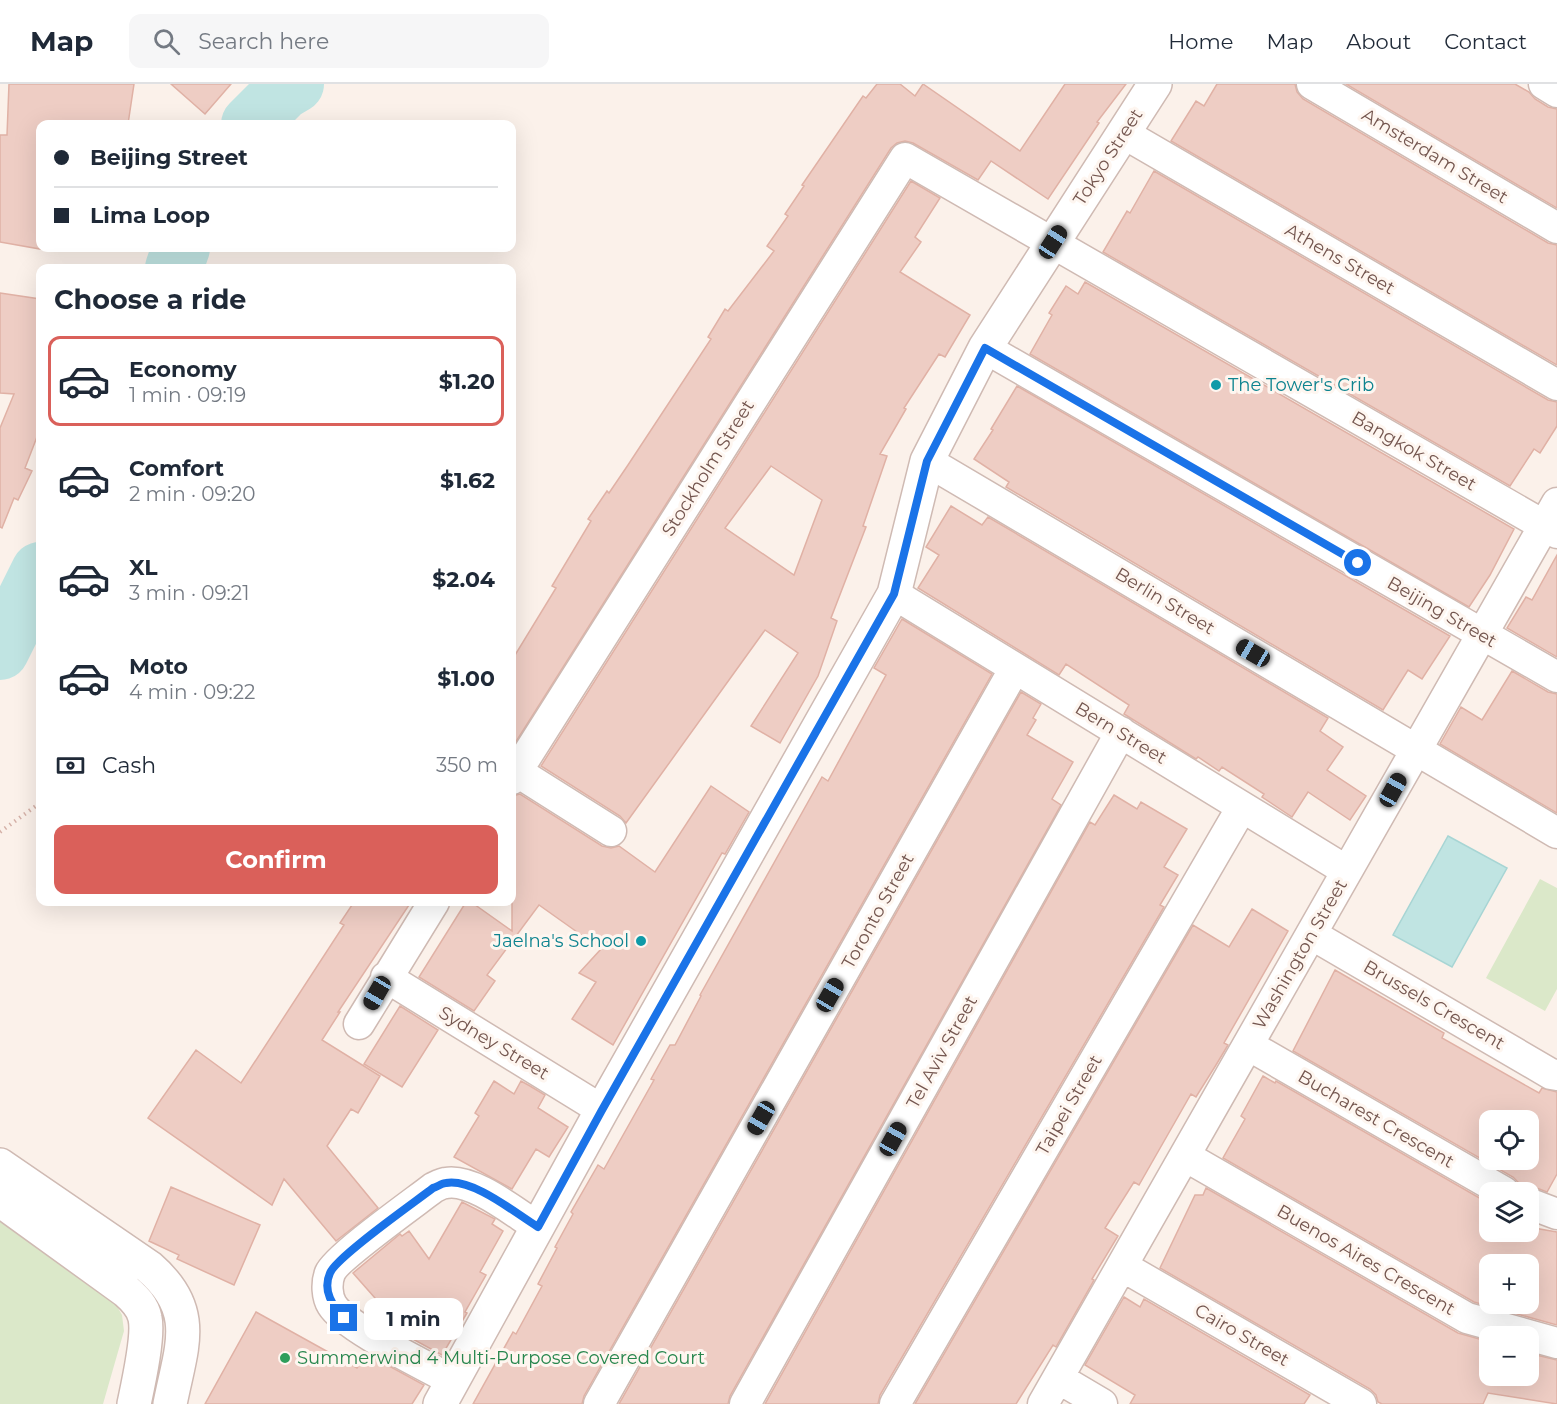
<!DOCTYPE html>
<meta charset="utf-8">
<style>
:root{--surface:#fff;--page:#f6f6f7;--text:#1f2937;--muted:#747a83;--line:#e0e1e3;--accent:#da605a}
body{margin:0;font-family:Montserrat,sans-serif;background:var(--page);color:var(--text);height:100vh;display:flex;flex-direction:column;font-size:22px;white-space:nowrap}
*{box-sizing:border-box;margin:0}
p{font-size:20px;color:var(--muted)}
.icon{flex:none;width:33px;height:33px;fill:none;stroke:currentColor;stroke-width:2;stroke-linecap:round;stroke-linejoin:round}
.map{position:relative;flex:1;overflow:hidden}
.side{position:absolute;left:36px;top:180px;width:480px;height:642px;display:flex;flex-direction:column;background:var(--surface);border-radius:12px;box-shadow:0 6px 24px #0002}
.side>*{flex:none}
.guide{position:absolute;left:36px;top:36px;width:480px;height:132px;border-radius:12px;box-shadow:0 6px 24px #0002;display:grid;align-content:center;height:132px;padding:0 18px;background:var(--surface)}
.buttons{position:absolute;left:1479px;top:1026px;display:grid;gap:12px}
.buttons a{display:grid;place-items:center;width:60px;height:60px;border-radius:12px;background:var(--surface);box-shadow:0 6px 24px #0002;font-size:30px}
.end{position:absolute;width:27px;height:27px;margin:-14px;border:8px solid #1a73e8;background:#fff;box-shadow:0 0 0 3px #fff}
.from{border-radius:50%}
.bubble{position:absolute;height:42px;border-radius:12px;background:var(--surface);box-shadow:0 6px 24px #0002;font-size:20px;font-weight:700;line-height:42px;text-align:center}
.car{position:absolute;width:18px;height:36px;margin:-18px -9px;border-radius:8px;box-shadow:0 0 4px 2px #0007;background:linear-gradient(#222 24%,#8ab4d8 0 40%,#222 0 76%,#8ab4d8 0 86%,#222 0)}
.guide b{display:flex;align-items:center;gap:21px;height:57px;font-size:22px}
.guide b+b{border-top:2px solid var(--line)}
.guide i{width:15px;height:15px;background:var(--text)}
ul{padding:0;list-style:none}
li{display:flex;align-items:center;gap:18px;height:90px;margin:0 12px 9px;padding:0 6px;border:3px solid transparent;border-radius:12px}
li div{flex:1}
li b{display:block;font-size:22px}
li em{font-style:normal;font-weight:700}
li.active{border-color:var(--accent)}
li>.icon{width:54px;height:54px;stroke-width:1.5}
h2{padding:0 18px;font-size:27px;line-height:72px}
.pay{display:flex;align-items:center;gap:15px;height:66px;padding:0 18px;font-size:22px}
.pay p{margin-inline-start:auto}
.action{display:flex;gap:12px;margin-top:auto;padding:12px 18px}
.action a{flex:1;height:69px;border-radius:12px;background:var(--accent);color:#fff;font-size:24px;font-weight:700;line-height:69px;text-align:center}
header{display:flex;align-items:center;gap:36px;box-sizing:border-box;height:84px;padding:0 30px;background:var(--surface);border-bottom:2px solid var(--line)}
header strong{font-size:28px}
nav{display:flex;gap:33px;margin-inline-start:auto;font-size:21px}
.search{width:420px;height:54px;background:var(--page);display:flex;align-items:center;gap:15px;box-sizing:border-box;padding:0 21px;border-radius:12px;color:var(--muted);font-size:22px}
.map>svg:first-child{display:block}
.green{fill:#dbe8c9}
.water{fill:#c0e4e2;stroke:#a7d5d4;stroke-width:1.5}
.lines{fill:none;stroke-linecap:round;stroke-linejoin:round}
.river{stroke:#c0e4e2;stroke-width:58}
.building{fill:#eecdc4;stroke:#e0b1a5;stroke-width:1.5;fill-rule:evenodd}
.minor-casing{stroke:#cfbab3;stroke-width:33}
.tertiary-casing{stroke:#cfbab3;stroke-width:36}
.path{stroke:#d4b0a7;stroke-width:4;stroke-dasharray:1.5 4.5;stroke-linecap:butt}
.minor{stroke:#fff;stroke-width:30}
.tertiary{stroke:#fff;stroke-width:33}
.route{stroke:#1a73e8;stroke-width:8}
.culture-dot{fill:#0f9aa8;stroke:#fef6f0;stroke-width:2}
.leisure-dot{fill:#2e9e5b;stroke:#fef6f0;stroke-width:2}
.labels{text-anchor:middle;dominant-baseline:central;stroke-width:6;stroke-linejoin:round;paint-order:stroke}
.street-label{font-size:18px;fill:#74564f;stroke:#fef6f0}
.culture-label{font-size:18px;fill:#0d838f;stroke:#fef6f0;text-anchor:start}
.leisure-label{font-size:18px;fill:#27864d;stroke:#fef6f0;text-anchor:start}
</style>
<header>
<strong>Map</strong>
<div class="search"><svg class="icon" aria-label="search" viewBox="0 0 24 24"><circle cx="10" cy="10" r="6"/><path d="M15 15l6 6"/></svg>Search here</div>
<nav><a>Home</a><a>Map</a><a>About</a><a>Contact</a></nav>
</header>
<div class="map">
<svg width="1557" height="1320" viewBox="0 0 1557 1320">
<rect width="100%" height="100%" fill="#fbf1ea"/>
<path class="green" d="M1540,795L1557,804V905L1545,927L1486,894Z
M0,1137L114,1217L122,1231L124,1247L103,1320H0Z"/>
<path class="water" d="M1448,752L1507,784L1452,883L1393,851Z"/>
<g class="lines">
<path class="river" d="M250,40L283,7L295,0
M174,184L181,164
M0,567L40,487"/>
</g>
<path class="building" d="M9,0H134L128,40H40V165L0,158V51H7Z
M171,0H231L205,30Z
M877,0H900L915,12L923,0L1020,67L1065,0H1126L1097,38L1099,39L1048,115L991,77L978,96L913,59L905,57L897,59L891,64L512,664V576L556,504L552,502L591,437L588,435L607,407L609,409L628,381L711,255L708,253L725,225L728,227L774,167L767,162L788,132L785,130L804,102L802,101L863,12L866,14Z
M1217,0H1295L1297,8L1303,15L1548,159L1557,161V281L1171,57L1196,17L1204,22Z
M1346,0H1515L1529,8L1535,15L1548,23L1557,25V124Z
M1154,87L1548,316L1557,318V342L1540,369L1534,365L1510,402L1103,168L1127,127L1130,129Z
M911,97L940,114L915,153L921,158L900,188L970,231L945,273L939,270L904,324L906,325L880,370L887,372L863,442L866,443L831,534L837,537L818,592L780,659L751,642L798,569L765,546L626,739L620,732L541,682ZM771,382L822,416L794,491L725,444Z
M1085,198L1514,445L1490,491L1469,523L1030,270L1052,231L1049,229L1066,202L1078,210Z
M0,209L40,215V345L25,384L32,387L18,416L14,414L2,444L0,443V344L14,310L0,309Z
M1017,302L1450,552L1422,595L1408,586L1383,626L1006,403L1009,398L974,375L993,346L991,345Z
M951,422L982,441L988,433L1328,634L1320,647L1343,663L1327,686L1366,712L1350,736L1308,708L1292,733L1262,713L1264,710L1222,683L1219,687L1198,673L1196,675L1124,630L1129,621L1066,580L1059,591L918,504L939,471L926,463Z
M1557,471V573L1507,544L1526,513L1532,516Z
M902,535L992,590L584,1312L582,1320H473L513,1248L516,1250L542,1202L538,1200L557,1164L555,1163L573,1130L571,1128L598,1081L604,1085L654,996L651,995L670,961H675L701,912L700,911L822,693L828,697L886,591L874,584Z
M1512,587L1548,608L1557,610V729L1440,660L1461,623L1482,636Z
M1021,608L1041,620L1033,634L1036,636L1027,651L1073,678L1052,715L1061,721L730,1312L728,1320H619Z
M711,702L749,728L725,770L722,769L613,961L572,935L596,898L579,889L601,865L539,821L487,891L495,897L474,927L419,893L466,818H471L512,847V712L520,710L602,762L611,764L619,762L655,788Z
M1114,711L1137,725L1141,718L1187,745L1164,783L1178,791L1160,821L1164,823L880,1311L878,1320H765L1090,738L1095,741Z
M354,818H411L338,928H340L322,956L380,992L358,1029L351,1025L327,1062L378,1124L336,1157L284,1095L272,1121L148,1034L196,966L241,999L344,841L340,839Z
M1252,825L1288,847L1224,959L1228,961L1216,981L1196,1013L1191,1010L1139,1101L1134,1098L1105,1144L1118,1152L1092,1195L1094,1196L1056,1263L1053,1261L1016,1320H915L1193,841L1229,863Z
M1335,886L1444,949L1442,954L1539,1009L1542,1004L1557,1008V1090L1547,1108L1534,1103L1526,1102L1520,1104L1519,1099L1513,1093L1293,967ZM1490,1036H1528V1076H1490Z
M400,922L438,946L402,1003L364,980Z
M1263,992L1275,999L1276,997L1490,1120V1148H1528V1143L1557,1148V1241L1474,1218L1223,1074L1245,1035L1241,1032ZM1490,1180H1528V1220H1490Z
M494,997L514,1010L521,997L530,1002L545,1011L538,1024L568,1043L549,1073L536,1065L512,1105L454,1073L479,1032L475,1029Z
M171,1103L260,1141L234,1201L177,1175L179,1171L149,1157Z
M1206,1104L1458,1249L1490,1258V1292H1528V1269L1557,1276V1320L1488,1309L1483,1320H1382L1378,1318L1376,1311L1370,1305L1160,1184L1195,1111H1203Z
M462,1118L495,1135L492,1140L503,1147L480,1188L486,1191L465,1228L467,1229L442,1271L385,1240L390,1231L353,1189L400,1150L402,1152L409,1147L429,1175Z
M1124,1213L1140,1223L1144,1215L1310,1311L1304,1320H1130L1135,1311L1085,1281Z
M256,1228L357,1284L360,1280L363,1281L369,1271L424,1301L412,1320H205Z"/>
<g class="lines">
<g class="minor-casing">
<path id="minor" d="M1312,0L1557,144
M1544,0L1557,8
M1123,49L1557,301
M985,264L1557,593
M927,377L1557,749
M894,510L1347,787
M516,687L611,747
M512,695L905,74L1557,449
M1311,850L1551,990L1557,991
M386,893L602,1026
M359,940L434,818
M1248,961L1504,1108
M1185,1072L1467,1234L1557,1259
M1528,1119L1557,1130
M1122,1182L1361,1320
M1058,1294L1102,1320
M453,1297C427,1282 346,1244 332,1221C327,1213 326,1199 330,1189C336,1174 415,1118 433,1104C437,1102 442,1099 446,1099C473,1094 515,1129 538,1143
M599,1320L1015,584
M745,1320L1121,648
M895,1320L1242,723
M1043,1320L1557,419"/>
</g>
<g class="tertiary-casing">
<path id="tertiary" d="M0,1081L149,1183C200,1227 181,1263 170,1320
M0,1116L126,1207C135,1215 143,1223 145,1234C149,1252 138,1301 134,1320
M440,1320L602,1026L894,510L927,377L985,264L1155,0"/>
</g>
<path class="path" d="M0,748L40,719"/>
<use href="#minor" class="minor"/>
<use href="#tertiary" class="tertiary"/>
</g>
<g class="lines">
<path class="route" d="M344,1234C333,1222 322,1207 330,1189C336,1173 415,1118 433,1104C437,1103 442,1099 446,1099C473,1094 515,1129 538,1143L602,1026L894,510L927,377L985,264L1358,479"/>
</g>
<g class="culture-dot">
<circle cx="1216" cy="301" r="6"/>
<circle cx="641" cy="857" r="6"/>
</g>
<circle class="leisure-dot" cx="285" cy="1274" r="6"/>
<g class="labels">
<g class="street-label">
<text transform="translate(1435 72) rotate(31)">Amsterdam Street</text>
<text transform="translate(1108 73) rotate(-57)">Tokyo Street</text>
<text transform="translate(1340 175) rotate(30)">Athens Street</text>
<text transform="translate(1414 367) rotate(30)">Bangkok Street</text>
<text transform="translate(708 384) rotate(-58)">Stockholm Street</text>
<text transform="translate(1165 517) rotate(31)">Berlin Street</text>
<text transform="translate(1442 528) rotate(30)">Beijing Street</text>
<text transform="translate(1121 649) rotate(31)">Bern Street</text>
<text transform="translate(878 827) rotate(-61)">Toronto Street</text>
<text transform="translate(1300 870) rotate(-60)">Washington Street</text>
<text transform="translate(1434 921) rotate(30)">Brussels Crescent</text>
<text transform="translate(494 959) rotate(31)">Sydney Street</text>
<text transform="translate(942 968) rotate(-61)">Tel Aviv Street</text>
<text transform="translate(1069 1021) rotate(-60)">Taipei Street</text>
<text transform="translate(1376 1035) rotate(30)">Bucharest Crescent</text>
<text transform="translate(1366 1176) rotate(30)">Buenos Aires Crescent</text>
<text transform="translate(1242 1251) rotate(30)">Cairo Street</text>
</g>
<g class="culture-label">
<text x="1228" y="301">The Tower's Crib</text>
<text x="629" y="857" text-anchor="end">Jaelna's School</text>
</g>
<g class="leisure-label">
<text x="297" y="1274">Summerwind 4 Multi-Purpose Covered Court</text>
</g>
</g>
</svg>
<div class="buttons">
<a><svg class="icon" aria-label="locate" viewBox="0 0 24 24"><circle cx="12" cy="12" r="6"/><path d="M12 2v4M12 18v4M2 12h4M18 12h4"/></svg></a>
<a><svg class="icon" aria-label="layers" viewBox="0 0 24 24"><path d="M12 4l9 5-9 5-9-5zM3 14l9 5 9-5"/></svg></a>
<a>+</a>
<a>−</a>
</div>
<i class="end from" style="left:1358px;top:479px"></i>
<i class="end" style="left:344px;top:1234px"></i>
<div class="bubble" style="left:364px;top:1214px;width:99px">1 min</div>
<i class="car" style="left:1053px;top:158px;rotate:33deg"></i>
<i class="car" style="left:1253px;top:569px;rotate:300deg"></i>
<i class="car" style="left:1393px;top:706px;rotate:29deg"></i>
<i class="car" style="left:377px;top:909px;rotate:210deg"></i>
<i class="car" style="left:830px;top:911px;rotate:30deg"></i>
<i class="car" style="left:761px;top:1034px;rotate:210deg"></i>
<i class="car" style="left:893px;top:1055px;rotate:29deg"></i>
<div class="guide">
<b><i class="from"></i>Beijing Street</b>
<b><i></i>Lima Loop</b>
</div>
<section class="side">
<h2>Choose a ride</h2>
<ul>
<li class="active"><svg class="icon" aria-label="car" viewBox="0 0 24 24"><path d="M5 17H2v-5l4-1 3-4h7l3 4 3 1v5h-3M9 17h6M6 11h13"/><circle cx="7" cy="17" r="2"/><circle cx="17" cy="17" r="2"/></svg><div><b>Economy</b><p>1 min · 09:19</p></div><em>$1.20</em></li>
<li><svg class="icon" aria-label="car" viewBox="0 0 24 24"><path d="M5 17H2v-5l4-1 3-4h7l3 4 3 1v5h-3M9 17h6M6 11h13"/><circle cx="7" cy="17" r="2"/><circle cx="17" cy="17" r="2"/></svg><div><b>Comfort</b><p>2 min · 09:20</p></div><em>$1.62</em></li>
<li><svg class="icon" aria-label="car" viewBox="0 0 24 24"><path d="M5 17H2v-5l4-1 3-4h7l3 4 3 1v5h-3M9 17h6M6 11h13"/><circle cx="7" cy="17" r="2"/><circle cx="17" cy="17" r="2"/></svg><div><b>XL</b><p>3 min · 09:21</p></div><em>$2.04</em></li>
<li><svg class="icon" aria-label="car" viewBox="0 0 24 24"><path d="M5 17H2v-5l4-1 3-4h7l3 4 3 1v5h-3M9 17h6M6 11h13"/><circle cx="7" cy="17" r="2"/><circle cx="17" cy="17" r="2"/></svg><div><b>Moto</b><p>4 min · 09:22</p></div><em>$1.00</em></li>
</ul>
<div class="pay"><svg class="icon" aria-label="cash" viewBox="0 0 24 24"><path d="M3 7h18v10H3z"/><circle cx="12" cy="12" r="2"/></svg>Cash<p>350 m</p></div>
<div class="action"><a>Confirm</a></div>
</section>
</div>
